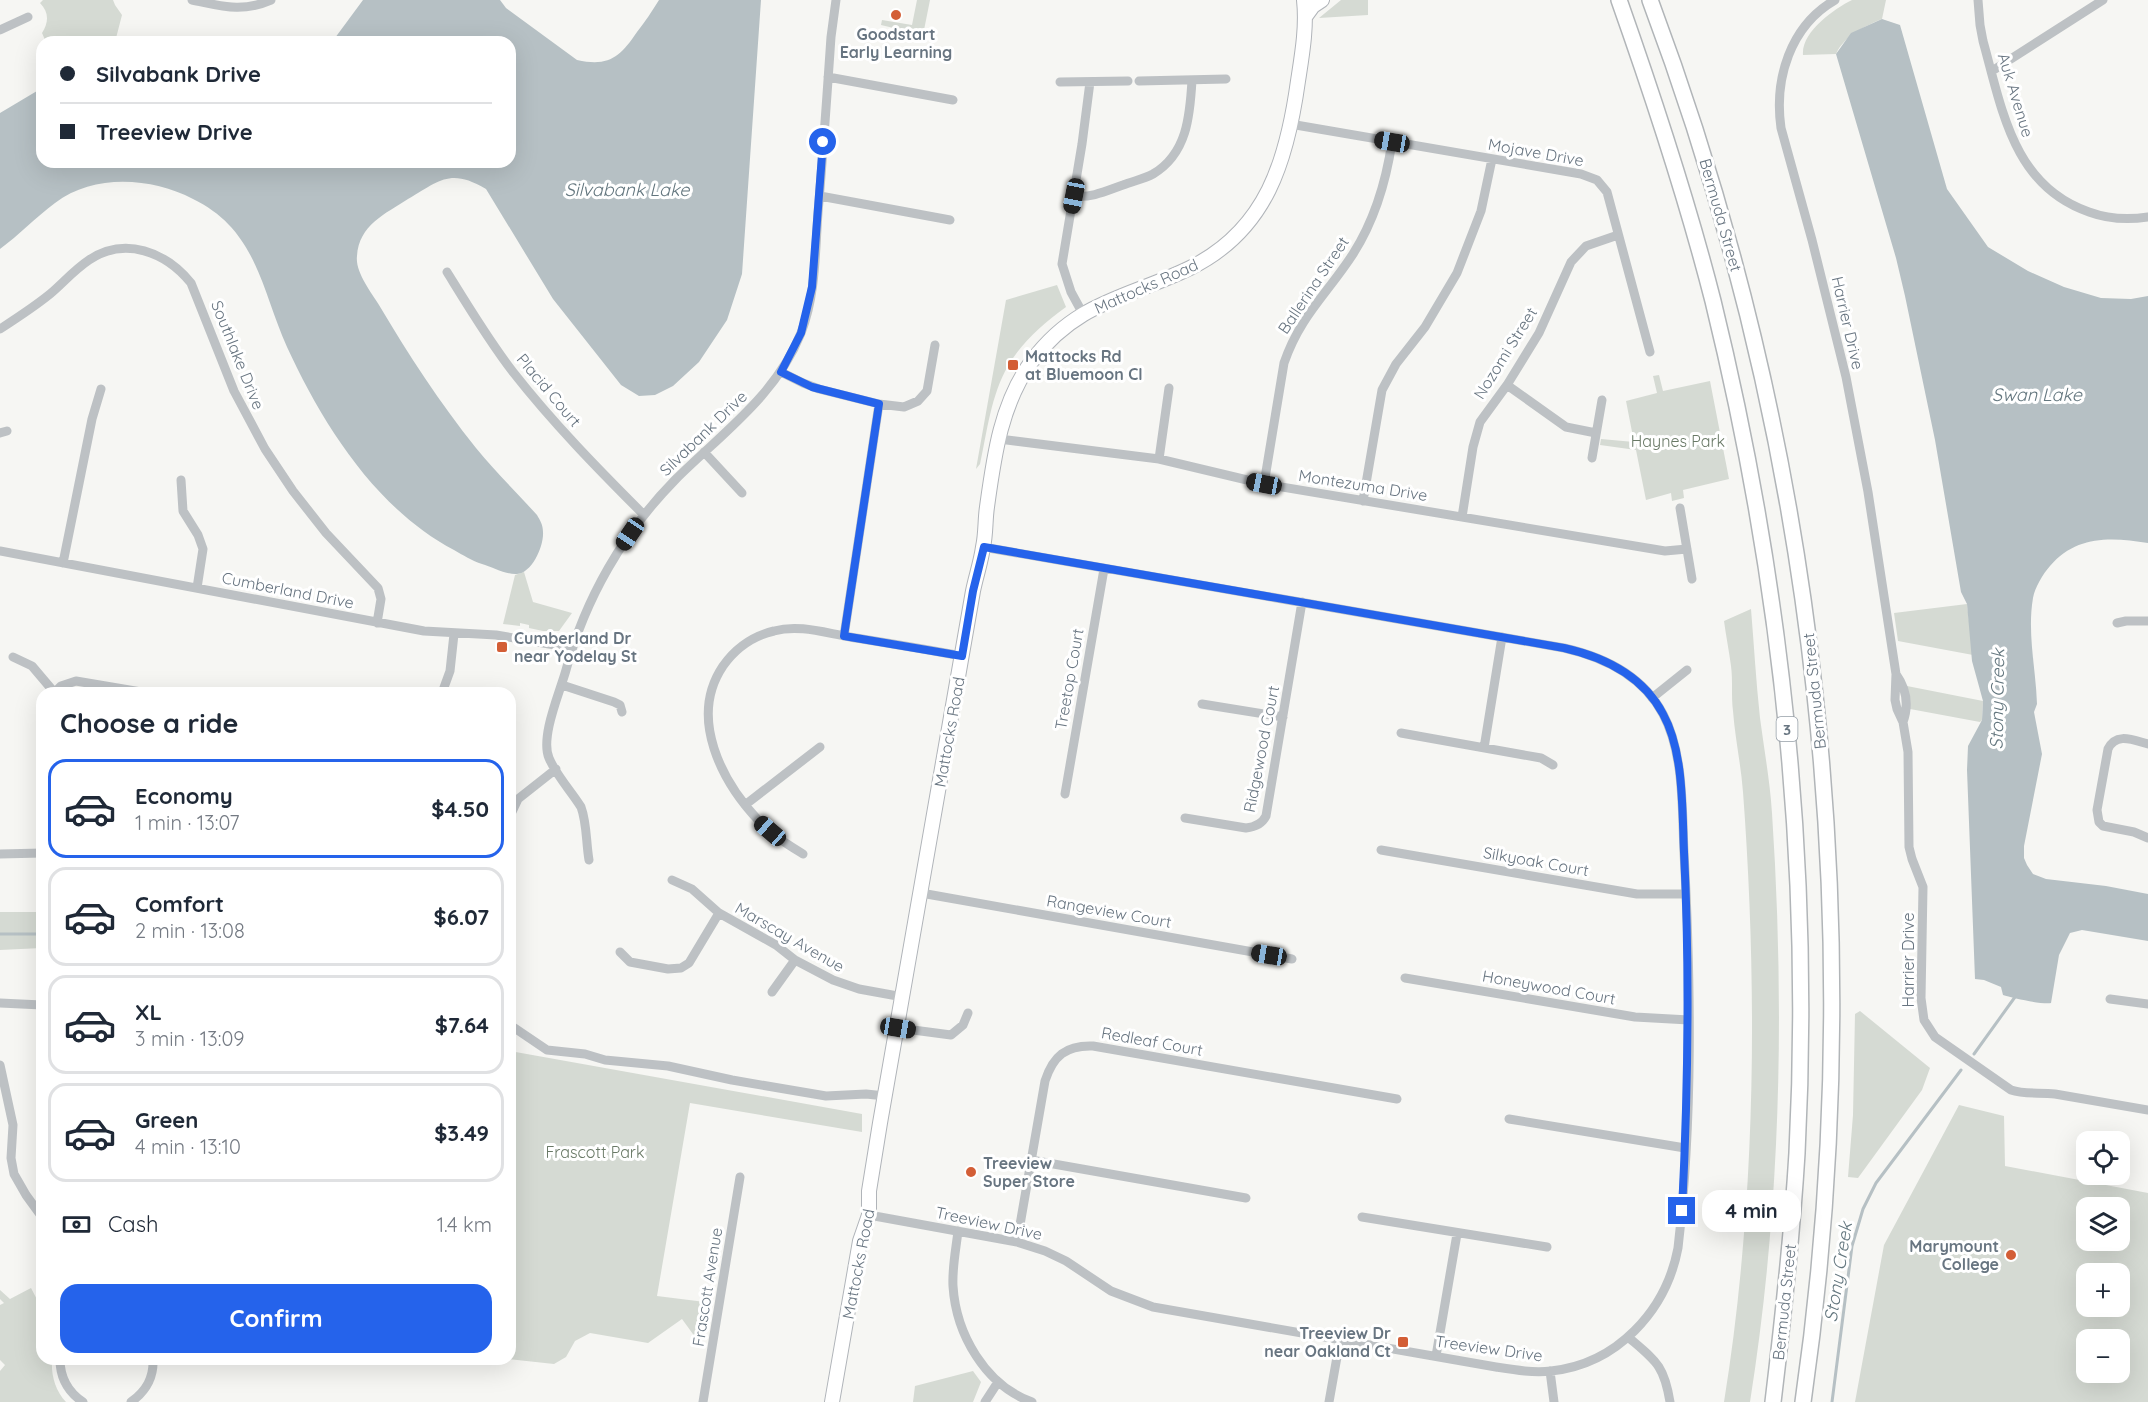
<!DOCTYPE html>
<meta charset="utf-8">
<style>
:root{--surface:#fff;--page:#f6f6f7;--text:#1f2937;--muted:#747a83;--line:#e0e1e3;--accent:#2563eb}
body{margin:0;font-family:Quicksand,sans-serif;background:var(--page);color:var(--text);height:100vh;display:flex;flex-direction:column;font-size:22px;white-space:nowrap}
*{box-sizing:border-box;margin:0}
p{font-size:20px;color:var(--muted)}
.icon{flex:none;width:33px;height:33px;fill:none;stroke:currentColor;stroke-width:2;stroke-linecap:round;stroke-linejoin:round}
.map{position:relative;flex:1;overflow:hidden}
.details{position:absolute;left:36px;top:687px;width:480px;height:678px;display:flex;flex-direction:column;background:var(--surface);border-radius:18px;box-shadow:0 6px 24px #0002}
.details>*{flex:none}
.top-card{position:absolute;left:36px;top:36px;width:480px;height:132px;border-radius:18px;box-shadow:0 6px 24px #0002;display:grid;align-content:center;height:132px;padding:0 24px;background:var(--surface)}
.buttons{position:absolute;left:2076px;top:1131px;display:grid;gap:12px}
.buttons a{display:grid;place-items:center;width:54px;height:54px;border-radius:12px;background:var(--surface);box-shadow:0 6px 24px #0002;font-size:30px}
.end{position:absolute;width:27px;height:27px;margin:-14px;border:8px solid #2563eb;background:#fff;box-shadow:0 0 0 3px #fff}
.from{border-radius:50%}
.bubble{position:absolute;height:42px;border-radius:18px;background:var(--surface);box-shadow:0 6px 24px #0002;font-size:20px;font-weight:700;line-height:42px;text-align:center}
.car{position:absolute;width:18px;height:36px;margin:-18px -9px;border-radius:8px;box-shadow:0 0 4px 2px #0007;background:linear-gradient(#222 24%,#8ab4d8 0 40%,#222 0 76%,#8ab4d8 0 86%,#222 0)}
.top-card b{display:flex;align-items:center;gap:21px;height:57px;font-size:22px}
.top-card b+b{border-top:2px solid var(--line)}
.top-card i{width:15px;height:15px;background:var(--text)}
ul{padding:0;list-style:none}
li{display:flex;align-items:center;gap:18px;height:99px;margin:0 12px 9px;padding:0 12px;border:3px solid var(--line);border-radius:18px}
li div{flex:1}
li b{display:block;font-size:22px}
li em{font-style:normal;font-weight:700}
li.selected{border-color:var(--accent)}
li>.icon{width:54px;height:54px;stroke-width:1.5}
h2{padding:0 24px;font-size:27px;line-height:72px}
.pay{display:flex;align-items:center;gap:15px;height:66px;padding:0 24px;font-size:22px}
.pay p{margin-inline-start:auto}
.cta{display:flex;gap:12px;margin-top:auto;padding:12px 24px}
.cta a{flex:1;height:69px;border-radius:18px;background:var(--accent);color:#fff;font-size:24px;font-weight:700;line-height:69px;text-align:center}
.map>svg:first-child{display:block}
.green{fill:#d5dad3;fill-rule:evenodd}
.water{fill:#b6c0c4}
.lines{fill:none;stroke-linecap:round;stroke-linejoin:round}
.stream{stroke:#b6c0c4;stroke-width:3}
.secondary-casing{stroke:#b0b4b9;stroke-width:16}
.primary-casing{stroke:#b1b5b8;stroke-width:18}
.street{stroke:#bdc1c4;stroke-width:9}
.secondary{stroke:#fff;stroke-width:14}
.primary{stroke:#fff;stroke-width:15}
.route{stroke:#2563eb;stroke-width:8}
.poi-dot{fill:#d35e36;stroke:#fff;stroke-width:2}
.labels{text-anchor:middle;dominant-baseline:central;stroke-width:6;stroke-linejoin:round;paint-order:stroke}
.shield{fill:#fff;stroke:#959ea7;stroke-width:1.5}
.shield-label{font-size:15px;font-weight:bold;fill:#687581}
.poi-label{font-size:16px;font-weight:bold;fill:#687581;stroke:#fff;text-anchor:start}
.street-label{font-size:16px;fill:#687581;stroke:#fff}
.park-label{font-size:16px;fill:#697966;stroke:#fff}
.water-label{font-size:18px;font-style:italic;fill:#63767e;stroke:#fff}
</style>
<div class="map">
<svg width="2148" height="1402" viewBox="0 0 2148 1402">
<rect width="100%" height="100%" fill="#f6f6f3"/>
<path class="green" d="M43,0H113L115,5L122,15L115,42H46L42,33C49,22 49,12 40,3Z
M917,0H930L923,35L881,25L882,20L912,25Z
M1341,0H1368V15L1319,18Z
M1852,0H1886L1882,19C1865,26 1844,36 1836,54L1803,55C1801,32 1834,9 1852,0Z
M1057,285L1066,307C1044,323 1021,343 1008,366C991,395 987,432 980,464L976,469L1006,300Z
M1659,375L1663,391L1710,381L1729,479L1683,490L1684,498L1672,501L1671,493L1646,500L1636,450L1600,445L1601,439L1634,442L1626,401L1657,393L1653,376Z
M524,572L533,602L572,613L559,631H543L529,628V625L520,623V626L503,624L515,575Z
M1967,604L1973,655L1898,641L1894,613Z
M1751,609C1754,645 1756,682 1760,718C1764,749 1770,781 1772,813C1785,1009 1781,1207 1750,1402H1724C1756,1204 1758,992 1743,792C1741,765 1735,738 1733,711C1731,696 1733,681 1731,666C1729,651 1726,636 1724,621Z
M1907,686L1983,701L1982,720L1980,722L1910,709Z
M0,912H42V948L0,950Z
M1860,1011L1930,1068L1922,1090L1858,1178L1848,1177L1853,1115L1855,1014Z
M510,1051L862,1114V1132L690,1103L657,1296L705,1302L698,1341L682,1319L648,1343L590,1333L575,1341L566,1357L554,1364L507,1359H510Z
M1959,1105L2004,1116L2005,1166L2148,1193V1402H1855L1884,1245ZM2086,1208H2120V1240H2086ZM2086,1274H2120V1306H2086ZM2086,1340H2120V1372H2086Z
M31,1288L42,1309V1359H52C51,1375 55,1390 66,1402H0V1371L5,1365L0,1360V1305L4,1303L0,1299V1290L10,1299Z
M973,1371L981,1382L973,1402H913L915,1386Z"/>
<path class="water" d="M363,0H500L506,8L577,60C609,67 620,57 637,32C645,22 652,11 659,0H761L742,274L727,320L699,362L673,386L655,395L639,396L621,385L553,299L486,189C451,168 440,180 408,199C385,214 359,225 357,256C355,272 371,292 379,305C408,354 440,403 476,448C495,471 517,493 537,515C540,520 543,525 543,532C544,546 532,573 517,574C507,575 492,567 482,564C472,561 463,555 454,550C376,509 323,425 287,347C261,289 257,230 193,199C152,178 95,173 55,203C36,217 19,235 0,249V113L42,88V162H510V42H332Z
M1882,19L1900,25L1947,189L1988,247L2028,271L2064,287L2101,298L2131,299L2148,296V543C2112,537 2076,535 2050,566C2043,574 2035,587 2033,598C2027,633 2036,670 2037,704L2034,712L2042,754L2024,846V858L2027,865L2033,874L2046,879L2106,886L2148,894V941L2082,930L2070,933L2059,955L2051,1003C2044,1005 2012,998 2003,995L2001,987L1984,980L1975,979L1967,770L1968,746L1982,720L1983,701L1972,661L1967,604L1961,592L1935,440L1905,296L1896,258L1836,54L1851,33Z"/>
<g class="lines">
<path class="stream" d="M0,934H42
M1974,1054L2015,997
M1832,1402L1852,1246L1863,1209L1876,1183L1961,1070"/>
<g class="secondary-casing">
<path id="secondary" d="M1305,17L1313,6L1322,0
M832,1402L860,1241L869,1215V1191L880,1123L973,591C976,576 981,562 983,547C986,534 985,520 987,507C994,456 1001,403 1032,361C1077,301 1128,298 1190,268C1267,230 1287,160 1298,81C1302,55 1307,27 1304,0"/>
</g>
<g class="primary-casing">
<path id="primary" d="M1619,0C1654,99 1687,199 1713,301C1781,579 1812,866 1797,1153C1792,1236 1783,1319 1773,1402
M1650,0C1817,445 1871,932 1803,1402"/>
</g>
<path class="street" d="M192,0C222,6 241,13 271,0
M1835,0C1790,26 1774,79 1781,128L1812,240L1846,377L1868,492L1896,674L1895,700L1897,709L1903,722L1908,752L1909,847L1912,859L1923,887L1921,998L1924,1020L1935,1037L2011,1090C2025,1095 2040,1092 2055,1094L2148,1110
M1978,0L1980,25L1983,41C2002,109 2013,186 2089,212C2108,219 2128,220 2148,217
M0,30L28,17
M1992,71L2103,0
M828,77L953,100
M1139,81L1226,79
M1060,82L1128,81
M1290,124L1581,174L1597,180L1607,192L1650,352
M820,196L950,220
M1074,196C1092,198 1106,191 1123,185C1133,181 1144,179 1153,174C1187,154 1190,116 1192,80
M447,272C468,306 489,341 513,372C553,423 598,469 644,515
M1083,314L1071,292L1062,264L1082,144L1090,82
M0,329C17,318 34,307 50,294C63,283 74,270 89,260C125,236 166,252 191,283L234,391L265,449L293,491L326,533L378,588L381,599L377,623
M781,372L803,383L819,389L879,404L904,407L918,401L927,391L935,345
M1507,385L1566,427L1596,433
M0,433L7,431
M999,439L1159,459L1264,484L1665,551L1687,549
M704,452L742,493
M1592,458L1602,400
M1159,459L1169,388
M181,480L183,511L198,535L203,549L197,588
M1264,484L1284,363C1300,316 1327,294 1353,254C1374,221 1386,182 1392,142
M1363,501L1382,390L1396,364L1425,327L1457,273L1481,211L1492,159
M1680,508L1692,579
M1462,517L1473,447L1480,422L1507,385L1539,333L1571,262L1586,246L1618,235
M0,551L424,631L496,635L572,648
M63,563L92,419L101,389
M2117,623L2126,621H2148
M844,636L879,404
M13,657L32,666L54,692
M1896,674C1906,688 1909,705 1903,722
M562,685L614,702L620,705L622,712
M54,693L61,686L76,681L147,693
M442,693L450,671L454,634
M1652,698L1687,670
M1202,704L1283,717
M1401,733L1541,758L1553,765
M2148,744C2133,740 2116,732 2108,749L2097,810L2099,822L2103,826L2134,832L2148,838
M1484,748L1502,637
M1065,794L1104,569
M745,805L820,747
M510,816L518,799L556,769
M1185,818L1246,828C1255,827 1262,824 1266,816L1302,602
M1381,850L1637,894H1686
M0,854L42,853
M803,854C787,844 772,835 759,821C722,782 688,718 723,666C735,649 753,636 774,631C799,624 825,633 850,637C887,643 925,649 962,656
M589,860C586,843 587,823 581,807C571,791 556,775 549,758C540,737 560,692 566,670C585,599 623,533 675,480C721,434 776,396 801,333C816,295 815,253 818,213C823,154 827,95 831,37L836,0
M672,880L692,889L719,913L776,945L795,960L833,980L859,989L903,997
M921,893L1292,959
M620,952L630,962L668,969L681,968L689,963L719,913
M1405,978L1635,1017L1689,1020
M772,992L795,960
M2110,999L2148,1004
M0,1003L42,1005
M510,1025L547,1050L585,1054L605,1060L668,1066L732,1080L826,1096L866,1094L885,1096
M898,1028L951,1035L963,1025L968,1013
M0,1065L13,1125L11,1158L14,1174L26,1195L42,1217
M1509,1119L1685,1148
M1031,1160L1246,1198
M869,1215L1017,1242L1045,1251L1066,1261L1111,1291L1153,1307L1496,1367C1515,1370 1533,1373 1551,1371C1617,1364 1666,1311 1678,1248C1693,1118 1691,984 1684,852C1682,809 1684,753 1663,714C1643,676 1604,657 1564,648L983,547
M1362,1217L1547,1247
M958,1231C956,1249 952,1268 953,1286C956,1334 985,1385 1032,1402
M1017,1242L1045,1081C1053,1056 1066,1045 1093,1046L1397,1099
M1628,1337C1656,1361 1664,1365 1670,1402
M1436,1356L1457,1234
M60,1359C60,1377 68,1392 83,1402
M1550,1371L1554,1402
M131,1402C146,1391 154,1378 153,1359
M703,1402L740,1177
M985,1402L998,1382
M1329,1402L1340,1340"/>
<use href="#secondary" class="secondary"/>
<use href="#primary" class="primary"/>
</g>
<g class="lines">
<path class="route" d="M823,142L812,287L801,333L781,372L812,387L879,404L844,636L962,656L973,591L984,547L1564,648C1604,657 1643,676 1663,714C1684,752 1682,809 1684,852C1690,972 1688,1091 1682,1211"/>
</g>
<g class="poi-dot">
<circle cx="896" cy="15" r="6"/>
<rect x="1007" y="359" width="12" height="12" rx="3"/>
<rect x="496" y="641" width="12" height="12" rx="3"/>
<circle cx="971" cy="1172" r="6"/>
<circle cx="2011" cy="1255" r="6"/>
<rect x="1397" y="1336" width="12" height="12" rx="3"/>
</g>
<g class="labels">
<rect class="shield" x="1776.5" y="717" width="21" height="24" rx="4.5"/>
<g class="shield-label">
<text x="1787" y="729">3</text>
</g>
<g class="poi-label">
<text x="896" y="34" text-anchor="middle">Goodstart<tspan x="896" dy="18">Early Learning</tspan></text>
<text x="1025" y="356">Mattocks Rd<tspan x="1025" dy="18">at Bluemoon Cl</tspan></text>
<text x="514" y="638">Cumberland Dr<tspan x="514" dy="18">near Yodelay St</tspan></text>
<text x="983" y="1163">Treeview<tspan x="983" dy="18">Super Store</tspan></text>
<text x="1999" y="1246" text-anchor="end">Marymount<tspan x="1999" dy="18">College</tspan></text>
<text x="1391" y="1333" text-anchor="end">Treeview Dr<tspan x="1391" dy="18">near Oakland Ct</tspan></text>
</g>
<g class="street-label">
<text transform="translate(2016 95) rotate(73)">Auk Avenue</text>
<text transform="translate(1536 152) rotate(10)">Mojave Drive</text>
<text transform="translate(1721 215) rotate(74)">Bermuda Street</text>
<text transform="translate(1313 285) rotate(-56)">Ballerina Street</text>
<text transform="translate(1146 286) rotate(-24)">Mattocks Road</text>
<text transform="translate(1848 323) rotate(77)">Harrier Drive</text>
<text transform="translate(1505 353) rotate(-58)">Nozomi Street</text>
<text transform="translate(238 355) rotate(68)">Southlake Drive</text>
<text transform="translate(549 390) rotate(50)">Placid Court</text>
<text transform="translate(703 433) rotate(-44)">Silvabank Drive</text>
<text transform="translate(1363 485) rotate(9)">Montezuma Drive</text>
<text transform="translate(288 590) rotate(11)">Cumberland Drive</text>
<text transform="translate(1069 679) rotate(-80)">Treetop Court</text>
<text transform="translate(1814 691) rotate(-96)">Bermuda Street</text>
<text transform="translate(949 732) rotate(-80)">Mattocks Road</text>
<text transform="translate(1261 749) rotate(-79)">Ridgewood Court</text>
<text transform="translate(1536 861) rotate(10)">Silkyoak Court</text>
<text transform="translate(1109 911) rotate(10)">Rangeview Court</text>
<text transform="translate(790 937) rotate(30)">Marscay Avenue</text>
<text transform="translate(1908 960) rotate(-90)">Harrier Drive</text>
<text transform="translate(1549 987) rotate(10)">Honeywood Court</text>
<text transform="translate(1152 1041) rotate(10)">Redleaf Court</text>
<text transform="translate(989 1223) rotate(12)">Treeview Drive</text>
<text transform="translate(858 1264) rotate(-79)">Mattocks Road</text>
<text transform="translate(707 1287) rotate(-81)">Frascott Avenue</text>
<text transform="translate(1784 1302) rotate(-84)">Bermuda Street</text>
<text transform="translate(1489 1348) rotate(8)">Treeview Drive</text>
</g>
<g class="park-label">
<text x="1678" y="441">Haynes Park</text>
<text x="595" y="1152">Frascott Park</text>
</g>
<g class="water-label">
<text x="627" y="189">Silvabank Lake</text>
<text x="2037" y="394">Swan Lake</text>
<text transform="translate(1997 699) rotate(-89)">Stony Creek</text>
<text transform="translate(1838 1272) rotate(-81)">Stony Creek</text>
</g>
</g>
</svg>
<div class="buttons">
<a><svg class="icon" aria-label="locate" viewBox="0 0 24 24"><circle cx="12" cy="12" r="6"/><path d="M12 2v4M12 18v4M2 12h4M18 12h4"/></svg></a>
<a><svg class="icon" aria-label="layers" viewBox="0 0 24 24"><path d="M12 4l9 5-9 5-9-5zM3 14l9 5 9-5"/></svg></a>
<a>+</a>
<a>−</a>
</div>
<i class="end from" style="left:823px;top:142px"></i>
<i class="end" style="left:1682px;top:1211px"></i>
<div class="bubble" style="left:1702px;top:1190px;width:99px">4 min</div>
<i class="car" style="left:1392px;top:142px;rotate:280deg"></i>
<i class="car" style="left:1074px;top:196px;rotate:191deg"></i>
<i class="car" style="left:1264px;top:484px;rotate:281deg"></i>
<i class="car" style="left:630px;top:534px;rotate:214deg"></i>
<i class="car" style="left:770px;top:831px;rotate:311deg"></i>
<i class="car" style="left:1269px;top:955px;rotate:280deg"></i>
<i class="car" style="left:898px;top:1028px;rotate:99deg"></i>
<div class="top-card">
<b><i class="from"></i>Silvabank Drive</b>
<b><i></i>Treeview Drive</b>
</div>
<section class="details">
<h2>Choose a ride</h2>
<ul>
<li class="selected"><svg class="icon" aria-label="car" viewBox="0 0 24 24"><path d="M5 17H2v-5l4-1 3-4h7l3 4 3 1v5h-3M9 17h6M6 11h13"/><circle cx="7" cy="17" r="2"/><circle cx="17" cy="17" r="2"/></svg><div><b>Economy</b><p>1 min · 13:07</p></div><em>$4.50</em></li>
<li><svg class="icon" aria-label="car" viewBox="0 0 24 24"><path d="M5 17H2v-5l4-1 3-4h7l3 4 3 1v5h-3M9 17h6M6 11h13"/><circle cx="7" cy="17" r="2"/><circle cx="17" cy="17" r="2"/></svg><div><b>Comfort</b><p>2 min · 13:08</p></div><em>$6.07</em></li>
<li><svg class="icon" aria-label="car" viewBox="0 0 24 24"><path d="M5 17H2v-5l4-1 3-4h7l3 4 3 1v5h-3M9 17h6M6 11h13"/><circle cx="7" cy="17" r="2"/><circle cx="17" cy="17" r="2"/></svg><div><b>XL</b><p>3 min · 13:09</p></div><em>$7.64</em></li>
<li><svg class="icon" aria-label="car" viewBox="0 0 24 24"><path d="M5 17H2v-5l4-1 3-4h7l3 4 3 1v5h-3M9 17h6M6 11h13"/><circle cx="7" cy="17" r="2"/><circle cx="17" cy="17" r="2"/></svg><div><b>Green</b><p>4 min · 13:10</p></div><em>$3.49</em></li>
</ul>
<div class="pay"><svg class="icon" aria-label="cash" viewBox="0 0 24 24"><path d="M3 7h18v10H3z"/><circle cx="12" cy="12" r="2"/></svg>Cash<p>1.4 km</p></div>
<div class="cta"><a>Confirm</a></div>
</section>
</div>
